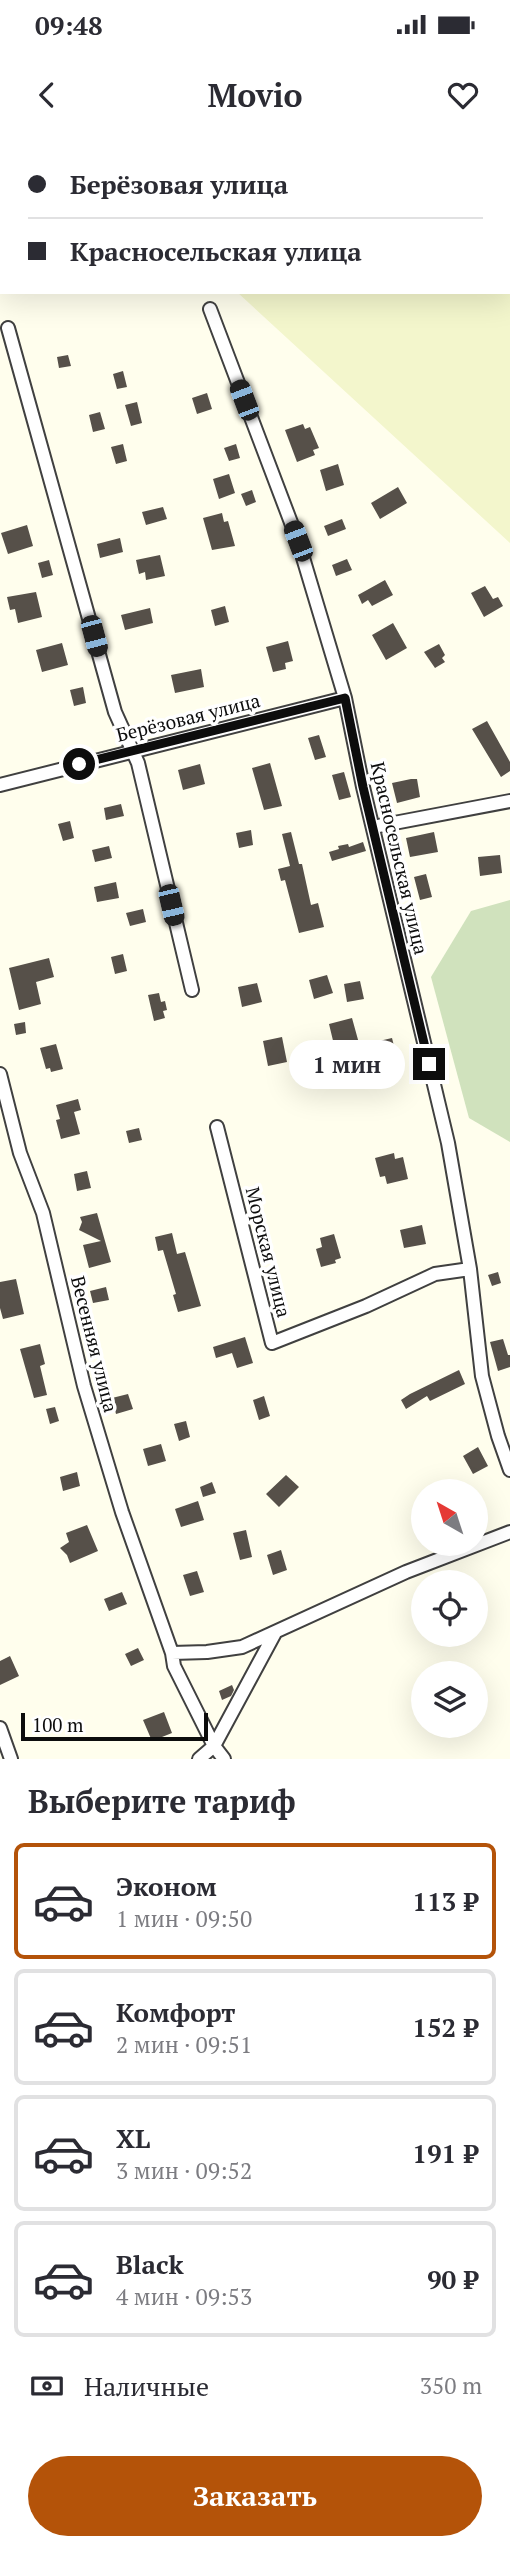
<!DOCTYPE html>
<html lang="ru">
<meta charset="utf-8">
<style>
:root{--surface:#fff;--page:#f7f7f7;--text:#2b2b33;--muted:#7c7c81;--line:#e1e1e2;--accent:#b45309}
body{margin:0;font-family:"PT Serif",serif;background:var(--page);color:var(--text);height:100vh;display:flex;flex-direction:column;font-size:26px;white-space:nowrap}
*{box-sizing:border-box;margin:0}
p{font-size:23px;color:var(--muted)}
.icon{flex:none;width:38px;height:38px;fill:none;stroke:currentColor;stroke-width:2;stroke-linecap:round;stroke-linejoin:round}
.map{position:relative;height:1619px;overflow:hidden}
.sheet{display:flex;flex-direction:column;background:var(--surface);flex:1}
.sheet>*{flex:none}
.guide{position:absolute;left:0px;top:0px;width:511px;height:154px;box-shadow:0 7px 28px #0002;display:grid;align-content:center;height:154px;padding:0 28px;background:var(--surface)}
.needle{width:46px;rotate:321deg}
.buttons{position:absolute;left:411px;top:1339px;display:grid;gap:14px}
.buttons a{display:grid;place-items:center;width:77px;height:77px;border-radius:50%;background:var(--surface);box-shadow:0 7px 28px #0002;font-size:35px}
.scale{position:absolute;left:21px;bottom:18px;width:187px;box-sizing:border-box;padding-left:7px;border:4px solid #0d0d0d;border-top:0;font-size:19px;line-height:24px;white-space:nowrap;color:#0d0d0d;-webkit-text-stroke:5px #fff;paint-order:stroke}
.end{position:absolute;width:32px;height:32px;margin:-16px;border:9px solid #0d0d0d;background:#fff;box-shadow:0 0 0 4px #fff}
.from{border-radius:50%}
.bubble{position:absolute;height:49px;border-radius:24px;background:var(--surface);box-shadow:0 7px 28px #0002;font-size:23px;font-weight:700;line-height:49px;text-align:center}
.car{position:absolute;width:21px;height:42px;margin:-21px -10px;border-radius:9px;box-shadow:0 0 5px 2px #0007;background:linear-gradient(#222 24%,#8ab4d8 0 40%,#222 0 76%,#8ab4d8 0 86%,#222 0)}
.guide b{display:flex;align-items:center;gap:24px;height:66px;font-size:26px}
.guide b+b{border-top:2px solid var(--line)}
.guide i{width:18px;height:18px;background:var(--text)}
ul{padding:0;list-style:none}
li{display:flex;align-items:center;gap:21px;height:116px;margin:0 14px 10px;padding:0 14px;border:4px solid var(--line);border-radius:10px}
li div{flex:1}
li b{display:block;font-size:26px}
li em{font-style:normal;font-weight:700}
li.active{border-color:var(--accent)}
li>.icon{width:63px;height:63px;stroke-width:1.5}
h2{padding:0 28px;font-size:32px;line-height:84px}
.pay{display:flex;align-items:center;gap:18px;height:77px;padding:0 28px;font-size:26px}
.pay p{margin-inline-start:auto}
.primary-button{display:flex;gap:14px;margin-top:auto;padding:14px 28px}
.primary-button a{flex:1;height:80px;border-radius:42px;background:var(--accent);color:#fff;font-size:28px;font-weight:700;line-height:80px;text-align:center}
.status{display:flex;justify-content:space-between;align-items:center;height:49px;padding:0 35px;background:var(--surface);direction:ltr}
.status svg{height:19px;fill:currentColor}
header{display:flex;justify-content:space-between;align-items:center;height:91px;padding:0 28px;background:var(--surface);font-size:32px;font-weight:700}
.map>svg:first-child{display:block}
.farmland{fill:#f3f6cc}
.cemetery{fill:#d0e2bd}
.building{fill:#565049}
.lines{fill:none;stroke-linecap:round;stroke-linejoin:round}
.street-casing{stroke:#404040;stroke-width:16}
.street{stroke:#fff;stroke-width:12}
.route{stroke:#0d0d0d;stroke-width:9}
.labels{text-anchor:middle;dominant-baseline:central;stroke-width:7;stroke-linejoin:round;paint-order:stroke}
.street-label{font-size:19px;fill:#0d0d0d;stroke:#fff}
</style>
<div class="status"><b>09:48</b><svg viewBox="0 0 49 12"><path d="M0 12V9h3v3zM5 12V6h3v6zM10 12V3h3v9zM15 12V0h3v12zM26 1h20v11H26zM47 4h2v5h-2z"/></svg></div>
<header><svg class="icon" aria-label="back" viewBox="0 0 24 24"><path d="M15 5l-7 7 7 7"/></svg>Movio<svg class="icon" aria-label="heart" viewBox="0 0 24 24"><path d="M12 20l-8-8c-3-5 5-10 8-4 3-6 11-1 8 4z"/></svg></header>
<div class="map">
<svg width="510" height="1619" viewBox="0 0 510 1619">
<rect width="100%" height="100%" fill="#fffeed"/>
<path class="farmland" d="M130,0H510V403L237,152H509V2Z"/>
<path class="cemetery" d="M510,760V1002L469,978L431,837L471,771Z"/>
<path class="building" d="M68,215L71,226L59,228L57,217Z
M123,231L127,247L117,249L113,234Z
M207,253L212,269L197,274L192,258Z
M137,262L142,283L131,286L125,265Z
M100,272L105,289L93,292L89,275Z
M303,284L305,289L310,287L319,308L313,310L315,315L297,322L285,290Z
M123,304L127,321L116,324L111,307Z
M236,304L240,318L229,321L224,308Z
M338,324L344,345L326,351L320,330Z
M229,334L235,353L219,359L213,339Z
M398,347L407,363L380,379L371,363Z
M252,350L256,362L246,366L241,354Z
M163,367L167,379L146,385L142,372Z
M222,373L224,382L228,381L235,406L212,410L203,378Z
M342,379L346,389L328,396L324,386Z
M27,385L33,406L8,414L1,393Z
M120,398L123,412L100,418L97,404Z
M160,415L165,436L146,440L145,432L139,434L136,420Z
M347,419L352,430L336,436L332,425Z
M49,420L53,435L42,438L38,423Z
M385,440L393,455L372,466L368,460L362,464L358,455Z
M485,446L493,459L498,457L503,466L484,477L471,453Z
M36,452L42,477L18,483L15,469L10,470L7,457Z
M225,466L229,482L215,486L211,470Z
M150,468L153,483L125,490L121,475Z
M393,483L407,508L386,520L372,495Z
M288,501L293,521L285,523L286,529L273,532L266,507Z
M62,503L68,525L42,532L36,510Z
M439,504L445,515L442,518L445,522L435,528L424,512Z
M201,529L204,547L175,553L171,535Z
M83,547L86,563L74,566L70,550Z
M487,581L510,622V631L501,637L472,589Z
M319,595L326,617L315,620L308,598Z
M270,623L282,666L264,670L252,628Z
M200,624L205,644L183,650L178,630Z
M344,632L351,657L339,660L332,635Z
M411,639H417L420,657L397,663L392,643Z
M121,664L124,676L106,680L104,668Z
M70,681L74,698L63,701L58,684Z
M251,690L253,705L239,708L236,693Z
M291,692L299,724H302L311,765L318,763L324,787L299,793L285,740L281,741L278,729L290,726L282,694Z
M434,692L438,712L410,717L406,698Z
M363,702L366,711L332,721L329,712L339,709L338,706L348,704L349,707Z
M109,706L112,718L95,722L92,710Z
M500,715L502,733L480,736L478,717Z
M426,734L432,757L420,760L414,737Z
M116,742L119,758L97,762L94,747Z
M143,769L146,782L130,786L126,773Z
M123,814L127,831L115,834L111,817Z
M49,818L54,837L36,842L41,864L19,870L9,828Z
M327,835L333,853L314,859L309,840Z
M360,841L364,859L347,862L344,844Z
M257,843L262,862L242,867L238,847Z
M159,853L161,862L165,861L167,870L163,871L165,878L154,881L148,855Z
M352,878L360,907L336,913L329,884Z
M25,882L26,893L16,895L14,884Z
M282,897L287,922L268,926L263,901Z
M392,898L397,918L384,921L379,901Z
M56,904L63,929L51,932L50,928L46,929L40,908Z
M78,959L81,970L74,972L80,994L61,999L56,980L60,979L56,965Z
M139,988L142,1000L129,1003L126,991Z
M394,1013L395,1019L403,1017L408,1039L387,1044L385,1036L380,1037L375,1018Z
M87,1031L91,1048L77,1051L74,1034Z
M97,1073L111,1122L89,1128L83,1105L101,1101L79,1090L82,1082L80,1077Z
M422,1085L426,1104L404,1108L400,1090Z
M172,1093L177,1114L185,1112L201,1166L178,1172L173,1155L176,1154L163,1110L158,1111L155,1097Z
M334,1094L341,1118L335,1120L336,1123L321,1127L316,1109L322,1107L320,1098Z
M498,1132L501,1143L492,1146L488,1135Z
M16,1139L24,1174L3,1179L0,1168V1142Z
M106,1147L109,1160L93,1163L90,1151Z
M245,1197L253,1223L237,1228L232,1213L216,1218L213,1207Z
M503,1199L508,1215H510V1227L498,1231L490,1202Z
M40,1204L45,1224L40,1226L47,1255L34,1258L20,1209Z
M459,1230L465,1244L430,1261L427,1256L406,1269L401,1260L410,1254Z
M128,1254L133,1269L116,1274L112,1258Z
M264,1256L270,1276L259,1280L253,1260Z
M55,1267L59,1281L50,1284L46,1269Z
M186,1281L190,1297L179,1301L174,1284Z
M161,1304L166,1321L148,1326L143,1309Z
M478,1307L488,1326L473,1334L463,1316Z
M77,1332L80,1346L63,1351L60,1337Z
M286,1335L299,1347L279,1367L266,1354Z
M212,1342L216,1353L203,1357L200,1347Z
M198,1361L204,1380L181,1387L175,1369Z
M87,1385L98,1411L70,1423L67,1415L60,1408L69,1402L66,1393Z
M246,1390L252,1417L240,1420L233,1393Z
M281,1410L287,1430L273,1435L267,1415Z
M197,1431L204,1452L190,1456L183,1435Z
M122,1452L127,1464L109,1471L104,1459Z
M138,1508L144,1520L131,1526L125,1514Z
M10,1516L19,1536L0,1545V1521Z
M232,1545L234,1550L231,1556L222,1560L219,1551Z
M164,1572L172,1593L152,1601L143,1580Z"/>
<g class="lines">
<g class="street-casing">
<path id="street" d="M210,169L298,401L345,558L363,647L448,1003L470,1129L482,1236L498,1296L510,1330
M8,188L115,572L138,623L192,850
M0,645L345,558
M373,687L510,661
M0,934L20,1013L43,1073L84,1246L122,1372L172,1513L207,1512L242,1507L406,1432L510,1392
M217,987L272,1203L366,1166L435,1134L470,1129
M172,1513L174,1526L214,1606L224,1619
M0,1588L11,1619
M199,1619L214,1606L275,1493"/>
</g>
<use href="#street" class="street"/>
</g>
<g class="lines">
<path class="route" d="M79,624L345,558L363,647L429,924"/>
</g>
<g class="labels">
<g class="street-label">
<text transform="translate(188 577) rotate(-14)">Берёзовая улица</text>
<text transform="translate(400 718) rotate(77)">Красносельская улица</text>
<text transform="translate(269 1112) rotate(76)">Морская улица</text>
<text transform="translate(95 1204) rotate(76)">Весенняя улица</text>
</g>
</g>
</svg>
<div class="buttons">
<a><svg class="needle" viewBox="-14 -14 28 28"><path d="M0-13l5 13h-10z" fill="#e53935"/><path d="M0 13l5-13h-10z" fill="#7c7c81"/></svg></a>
<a><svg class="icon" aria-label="locate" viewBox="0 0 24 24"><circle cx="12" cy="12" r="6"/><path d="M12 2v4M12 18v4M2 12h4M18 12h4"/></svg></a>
<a><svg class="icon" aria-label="layers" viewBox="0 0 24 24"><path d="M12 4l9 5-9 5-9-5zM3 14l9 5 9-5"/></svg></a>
</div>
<div class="scale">100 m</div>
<i class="end from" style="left:79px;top:624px"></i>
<i class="end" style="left:429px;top:924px"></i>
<div class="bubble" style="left:289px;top:900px;width:116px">1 мин</div>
<i class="car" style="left:244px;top:260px;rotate:339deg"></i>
<i class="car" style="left:298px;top:401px;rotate:339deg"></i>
<i class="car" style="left:94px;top:496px;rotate:165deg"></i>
<i class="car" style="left:171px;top:765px;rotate:167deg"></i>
<div class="guide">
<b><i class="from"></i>Берёзовая улица</b>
<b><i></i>Красносельская улица</b>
</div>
</div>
<section class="sheet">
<h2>Выберите тариф</h2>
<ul>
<li class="active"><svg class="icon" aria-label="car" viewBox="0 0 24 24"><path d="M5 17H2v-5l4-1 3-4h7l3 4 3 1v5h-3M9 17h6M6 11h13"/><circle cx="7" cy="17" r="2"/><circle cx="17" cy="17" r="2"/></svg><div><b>Эконом</b><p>1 мин · 09:50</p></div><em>113 ₽</em></li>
<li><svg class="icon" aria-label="car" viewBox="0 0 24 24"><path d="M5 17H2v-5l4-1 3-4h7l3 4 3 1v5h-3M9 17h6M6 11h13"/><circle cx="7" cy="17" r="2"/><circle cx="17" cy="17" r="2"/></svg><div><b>Комфорт</b><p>2 мин · 09:51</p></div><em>152 ₽</em></li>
<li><svg class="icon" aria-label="car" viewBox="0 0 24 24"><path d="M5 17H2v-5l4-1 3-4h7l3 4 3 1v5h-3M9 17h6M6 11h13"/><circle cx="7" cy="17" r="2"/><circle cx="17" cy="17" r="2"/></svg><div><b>XL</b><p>3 мин · 09:52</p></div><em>191 ₽</em></li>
<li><svg class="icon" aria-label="car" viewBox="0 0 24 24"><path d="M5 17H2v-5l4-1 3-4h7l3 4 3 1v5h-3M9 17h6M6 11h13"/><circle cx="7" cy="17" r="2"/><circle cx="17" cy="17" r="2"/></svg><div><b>Black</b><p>4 мин · 09:53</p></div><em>90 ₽</em></li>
</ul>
<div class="pay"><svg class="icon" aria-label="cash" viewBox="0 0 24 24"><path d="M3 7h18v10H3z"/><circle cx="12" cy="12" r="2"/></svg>Наличные<p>350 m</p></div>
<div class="primary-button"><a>Заказать</a></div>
</section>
